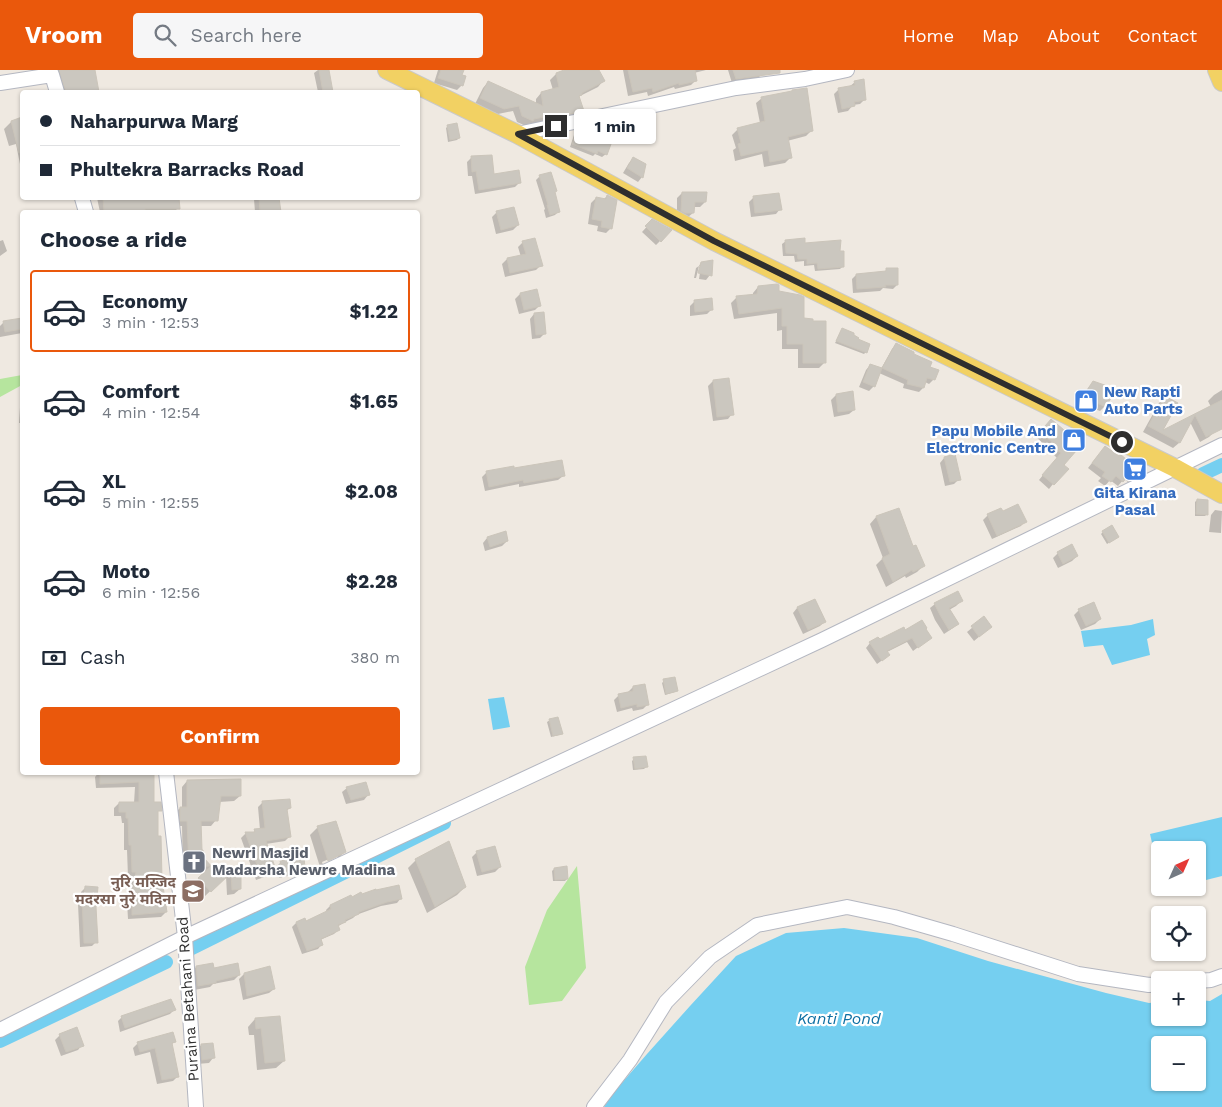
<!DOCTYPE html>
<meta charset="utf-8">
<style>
:root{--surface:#fff;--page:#f6f6f7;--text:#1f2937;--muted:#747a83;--line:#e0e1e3;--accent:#ea580c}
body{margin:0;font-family:"Work Sans","Noto Sans Devanagari",sans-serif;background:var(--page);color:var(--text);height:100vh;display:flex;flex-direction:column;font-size:19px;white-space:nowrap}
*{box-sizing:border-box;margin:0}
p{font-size:16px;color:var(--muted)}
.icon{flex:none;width:28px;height:28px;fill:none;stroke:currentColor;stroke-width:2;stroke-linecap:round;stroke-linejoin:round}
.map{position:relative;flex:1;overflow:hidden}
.side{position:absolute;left:20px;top:140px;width:400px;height:565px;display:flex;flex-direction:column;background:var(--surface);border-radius:5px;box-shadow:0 1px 4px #0004}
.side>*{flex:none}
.banner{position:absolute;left:20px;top:20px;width:400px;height:110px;border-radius:5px;box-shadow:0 1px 4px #0004;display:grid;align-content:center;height:110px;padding:0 20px;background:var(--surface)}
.needle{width:32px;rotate:45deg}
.tools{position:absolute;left:1151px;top:771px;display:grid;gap:10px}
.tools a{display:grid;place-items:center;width:55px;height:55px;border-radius:5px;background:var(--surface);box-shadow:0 1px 4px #0004;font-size:25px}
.end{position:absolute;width:22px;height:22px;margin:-11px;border:6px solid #2e2e2e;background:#fff;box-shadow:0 0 0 2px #fff}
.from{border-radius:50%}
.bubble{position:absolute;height:35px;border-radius:5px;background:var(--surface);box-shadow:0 1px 4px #0004;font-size:16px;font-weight:700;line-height:35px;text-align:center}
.banner b{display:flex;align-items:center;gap:18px;height:48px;font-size:19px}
.banner b+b{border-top:1px solid var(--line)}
.banner i{width:12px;height:12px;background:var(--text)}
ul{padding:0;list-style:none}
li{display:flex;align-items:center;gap:15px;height:82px;margin:0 10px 8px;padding:0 10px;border:2px solid transparent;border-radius:5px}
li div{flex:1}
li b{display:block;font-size:19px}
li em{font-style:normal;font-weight:700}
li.on{border-color:var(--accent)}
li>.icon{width:45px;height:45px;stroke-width:1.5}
h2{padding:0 20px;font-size:22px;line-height:60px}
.pay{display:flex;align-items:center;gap:12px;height:55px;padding:0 20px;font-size:19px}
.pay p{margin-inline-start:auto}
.button{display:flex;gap:10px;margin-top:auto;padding:10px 20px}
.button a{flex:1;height:58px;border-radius:5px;background:var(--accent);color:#fff;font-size:20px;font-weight:700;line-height:58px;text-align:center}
header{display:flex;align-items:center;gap:30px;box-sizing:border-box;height:70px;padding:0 25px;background:var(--accent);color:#fff}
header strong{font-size:24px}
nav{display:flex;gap:28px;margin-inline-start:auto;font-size:18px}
.search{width:350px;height:45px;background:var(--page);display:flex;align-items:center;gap:12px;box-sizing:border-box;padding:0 18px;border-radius:5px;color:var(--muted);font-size:19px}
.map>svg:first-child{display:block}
.green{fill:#b6e59e}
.water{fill:#75cff0;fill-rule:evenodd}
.shadow{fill:#0003;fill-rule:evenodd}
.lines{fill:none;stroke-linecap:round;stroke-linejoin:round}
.canal{stroke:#75cff0;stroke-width:14}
.building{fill:#cbc7bf;stroke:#cbc5ba}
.minor-casing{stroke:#b4b7c1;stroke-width:16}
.major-casing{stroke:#c9c9c9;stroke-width:20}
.minor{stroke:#fff;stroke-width:14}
.major{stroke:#f2d163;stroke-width:18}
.route{stroke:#2e2e2e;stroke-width:6}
.labels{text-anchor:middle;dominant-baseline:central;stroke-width:4.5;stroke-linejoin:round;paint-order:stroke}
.shop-label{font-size:15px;font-weight:bold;fill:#366cbe;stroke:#fff;text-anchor:start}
.worship-label{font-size:15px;font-weight:bold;fill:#5b616d;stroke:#fff;text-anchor:start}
.education-label{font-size:15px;font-weight:bold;fill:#785e54;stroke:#fff;text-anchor:end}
.street-label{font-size:15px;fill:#2e2e2e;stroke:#fff}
.water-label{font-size:16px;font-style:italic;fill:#0d6fa3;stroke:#fff}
</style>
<header>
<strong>Vroom</strong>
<div class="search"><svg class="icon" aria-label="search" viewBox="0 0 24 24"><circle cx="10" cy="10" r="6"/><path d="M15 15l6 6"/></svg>Search here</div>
<nav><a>Home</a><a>Map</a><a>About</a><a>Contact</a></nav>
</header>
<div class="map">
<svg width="1222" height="1037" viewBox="0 0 1222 1037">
<rect width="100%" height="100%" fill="#efe9e1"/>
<path class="green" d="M22,305V315L0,327V309Z
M577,796L586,898L562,931L529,935L525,897L547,840Z"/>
<path class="water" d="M1153,549L1155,565L1147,569L1150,585L1112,595L1103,575L1084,577L1081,561L1131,555Z
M504,627L510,657L493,660L488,629Z
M1222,747V806L1198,812V780H1160V808L1150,764Z
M844,858L917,868L988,891L1106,923L1149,933L1160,932V948H1198V930L1210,931L1222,924V1037H604L614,1022L647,984L690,936L736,886L786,863ZM1160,975H1198V1012H1160Z"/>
<path class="shadow" d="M55,0H88L95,11L98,22H61Z
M318,0H327L332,22H318L314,3Z
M438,0H463L461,6L462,15L457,20L434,13Z
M568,0H598L603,11L598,17L578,27L583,41L577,46L528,54L526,56L517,52L513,41L498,44L475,34L483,18L488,12L536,34V29L541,23L553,20L550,10L556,4Z
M623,0H706L694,3L696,10L691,15L675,19L674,17L648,26L647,22L628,26Z
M728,0H761V5L757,9L732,13Z
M855,12L865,29L860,34L853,35L848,41L838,43L834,24L839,19L849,17Z
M762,28L812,60L806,66L787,71L790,88L785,93L764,97L762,84L735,91L733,80L736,78L732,65L738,59L760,53L756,33Z
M22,49V94H20L16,74L9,76L4,59L11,52Z
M448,56L459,68L457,70L448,72L446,58Z
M577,62L606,84L602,87L595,84L593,86L570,77L574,65Z
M472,87L493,105L519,113L515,117L475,124L472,106H468L467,92Z
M634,88L642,107L638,112L623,103L629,93Z
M540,106L554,122L559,141L555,145L546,148L544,140L545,139L536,110Z
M682,123L705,132L700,137H693V143L688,147L677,146V128Z
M607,126L611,158L606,163L597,161L598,156L588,154L591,133L596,128L603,130Z
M754,127L780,139L776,144L751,147L749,132Z
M97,128H135L138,138L158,128H178V138L174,142H100Z
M256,128H278L279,142H255L254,129Z
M497,142L518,155L513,160L496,164L492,147Z
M652,151L670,161L656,175L642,162Z
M3,170L7,181L0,186V171Z
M786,171L839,182L843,196L840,199L815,201L814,195L804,196V191L795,192L794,186H783L782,174Z
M523,172L541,195L536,200L505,207L502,194L507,189L521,187L518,177Z
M701,193L710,205L706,210L699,209L701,196H699Z
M699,196L696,208H694L696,198Z
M887,199L897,215L893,219L883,218L880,221L853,223L852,209L856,205L884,203Z
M758,217L778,222L802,250L824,293L819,298H798V279H782V260L777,261V243L734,249L731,233L737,227L753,225V223Z
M520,224L540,235L535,240L519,244L515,229Z
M694,232L712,239L707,244L690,246V236Z
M534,244L545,263L540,268L532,269L530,249Z
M22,249V263L0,267V256L4,252Z
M842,260L866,282L864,284L835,273Z
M896,274L928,297L934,309L929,314L925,312L923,318L919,322L903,318L904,314L879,303L874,316L869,321L859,317L866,300L870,295L881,299L892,279Z
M728,310L732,344L728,349L713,351L708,316L713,311Z
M1094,312L1105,336L1100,341L1087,336L1080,343L1074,339L1089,317Z
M22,320V353H19L21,322Z
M1222,320V348L1214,362L1209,367L1200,372L1190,352L1179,373L1173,378L1143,362L1159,333L1165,327L1176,333L1160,363L1211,337L1208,331L1214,325Z
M836,325L854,340L849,344L834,347L831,330Z
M1046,355L1070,367L1062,395L1053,414L1049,419L1039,410L1057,388L1054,385L1055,384L1036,367Z
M1099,384L1138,401L1128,412L1124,409L1118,416L1110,410L1105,416L1098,411L1101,408L1088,398Z
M944,388L959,409L954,414L945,416L940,393Z
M513,399L563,406L558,410L519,417V414L485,421L482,407L487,402Z
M1197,430L1207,444L1205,446H1195V432Z
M1215,440L1222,441L1221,463L1209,462L1211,445Z
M988,445L1025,451L1021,456L992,469L983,450Z
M876,447L913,477L923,496L917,502L906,508L905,506L886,517L876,495L883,488L870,454Z
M1103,462L1115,469L1107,474L1101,464Z
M487,468L507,471L502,476L485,481L483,473Z
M1058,483L1077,486L1072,491L1058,498L1053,488Z
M22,517V531H21L20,519Z
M815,530L825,551L820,556L803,564L793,543L797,538Z
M961,531L956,536L949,540L958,553L953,558L944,564L935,550L930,538L935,534Z
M1079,540L1100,549L1095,554L1081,560L1074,545Z
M984,548L986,561L974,571L967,562Z
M905,561L930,568L913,581L907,572L887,582L884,589L877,594L866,578L870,573Z
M664,611L677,620L675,622L665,625L662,613Z
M633,617L648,634L643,639L633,641L632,638L617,642L614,630L619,625L628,622Z
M550,650L561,663L559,665L551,667L547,652Z
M634,689L646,697L644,699L633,700L632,691Z
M99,702H154L152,733L160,810L166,842L161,847L128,849L127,832L132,807H128L127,780H124V753H122L121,746H114V738L119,733H134L135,717L96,718L95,707Z
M187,711L240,726L234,731L219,732L216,750L211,756H200V781L202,788L213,799L240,800V819L234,824L227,825L226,806L204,827L193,815L207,801L183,802L182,756H175L174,744L180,738H182V717Z
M347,718L368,725L364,730L346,734L342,722Z
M263,732L290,738L286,741L290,766L285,771L266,774L275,800L270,805L256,810L241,768L246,763H252L255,761L260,760L258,737Z
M318,757L344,782L337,790L320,797L310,765ZM338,785V788L323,795L322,792Z
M477,782L500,797L495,802L477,806L472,787Z
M416,790L465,817L457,825L427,843L408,798Z
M281,792L304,798L299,803L279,808L276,797Z
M554,799L567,809L565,811H553L552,801Z
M85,818L95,837L96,872L92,876L80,877L78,834L80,833L81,822Z
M401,828L397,833L381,836L356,845L353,848L345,852L337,857L338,860L334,864L320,870L322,874L318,879L302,884L292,857L296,853L305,850L306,853L327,843L326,840L330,836Z
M196,897L239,905L234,910L213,914L210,917L194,920L191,902Z
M244,904L274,919L269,923L243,930L239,909Z
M174,940L170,944L120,962L118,951L122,947Z
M255,949L284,991L276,998L257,1000L254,965H249L248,957Z
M60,965L82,975L78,980L61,986L55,970Z
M175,971L171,975L178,1006L173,1011L157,1014L150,982L135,986L133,978L138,973Z
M201,975L213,988L209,993L197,994L196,980Z"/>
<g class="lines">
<path class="canal" d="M1203,404L1222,395
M188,880L444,753
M0,971L166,892"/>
</g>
<path class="building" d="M59,0H95L99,22H66Z
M319,0H329L333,22H323Z
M441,0H464L462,5L466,6L463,16L438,8Z
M564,0H599L605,11L582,23V25L579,26L584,41L555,47L554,45L534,49L533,51L522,46L519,36L504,39L480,28L488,11L543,36L541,22L559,17L556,3Z
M628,0H695L697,11L679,15V13L653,22L652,18L633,22Z
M733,0H780V3L736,9Z
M864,9L866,30L854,32L855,36L842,39L838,18L855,15L854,11Z
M807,18L813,61L788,67L792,88L770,92L768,80L741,86L738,74L741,73L737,58L765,51L761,27L792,21V20Z
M22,47V82L19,83L11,51Z
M457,53L460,68L450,70L447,55Z
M577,60L611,74L607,85L598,81L597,84L572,74Z
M492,85L494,104L519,100L521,113L479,120L476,101L472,102L471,86Z
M633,87L646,94L643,108L627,98Z
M551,102L557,121L555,122L560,142L550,145L547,135H548L539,105Z
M682,122H707L706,132H695L694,143H685L681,141Z
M779,123L782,140L755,143L753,126Z
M607,125L617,130L612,159L601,157L602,151L592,149L596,127L606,129Z
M103,128H179L180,139H145V142H104Z
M259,128H279L281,142H260Z
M514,137L519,155L501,160L496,141Z
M652,149L672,160L661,172L645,156Z
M535,168L543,196L510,203L507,188L526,184L522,171Z
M805,168V173L841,170L840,181H844V197L818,199L817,193L807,194V189H798L797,184L786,183L785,170Z
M713,190L712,206L698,203L701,192Z
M886,198H898V215H885L886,217L857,219L856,204L886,201Z
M777,214L779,215V221L800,225L804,227V248L813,249V251H826V293H803V274H787V256H782V238L739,244L736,226L757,224L758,216Z
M537,219L541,236L524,240L520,223Z
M712,228L713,240L695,242L694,230Z
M544,242L546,264L536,265L534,243Z
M22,248V259L5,262L3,251Z
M842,258L854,263V265L859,268L858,269L870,274L867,283L836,271Z
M896,273L914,282V284L932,292L930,297L939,300L935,310L927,308L924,318L907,314L908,310L882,298Z
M870,294L882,298L875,317L863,312Z
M729,308L734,345L717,347L713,310Z
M1093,311L1116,319L1106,337L1092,331L1086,340L1078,334Z
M853,321L855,340L838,342L836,324Z
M1165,326L1178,333L1163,360L1222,330V359L1206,367L1195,345L1180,373L1148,356Z
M1051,349L1070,365L1072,363L1083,373L1064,395L1069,399L1054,415L1042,405L1061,383L1057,380L1059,378L1040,362Z
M1105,376L1119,386L1120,384L1140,401L1135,408L1133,409L1129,405L1123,412L1116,406L1111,412L1102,406L1105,402L1092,393Z
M955,384L961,410L950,412L944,387Z
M562,390L565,406L524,413L523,410L489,417L486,401L514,396V398Z
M1197,429L1208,430V445L1196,444Z
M1018,434L1027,452L997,466L987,444L1001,438L1003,441Z
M899,438L913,476L916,475L925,496L913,502L912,500L893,512L882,488L890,484L876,446Z
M1112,455L1119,467L1109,473L1102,461Z
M506,461L508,471L490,477L487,467Z
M1072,474L1078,486L1063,494L1057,482Z
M958,521L963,531L949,538L959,554L949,560L940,545L934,533Z
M815,529L826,552L808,560L797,537Z
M1094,532L1101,549L1086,556L1078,539Z
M984,546L992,557L979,567L971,556Z
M922,550L927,558L926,559L932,568L918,578L912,568L887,581L890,585L882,591L869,572L878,567L880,569L904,557L905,560Z
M675,607L678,621L666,624L663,609Z
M645,614L649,635L637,637V634L621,638L618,624L633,621V616Z
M558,647L563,664L553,666L549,649Z
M646,686L648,697L635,699L633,687Z
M100,702H154V732H161L162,741H158V766H161L162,810L167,842L132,845V827L136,802H132L131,775H129L128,748H126V742H119V732H139V712L100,714Z
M241,709V726H221L218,751H201L202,780H203V787L213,798L241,799V819L232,820L231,803L211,822L198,808L211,796L189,797L187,751H180V737H187V710Z
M366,712L370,725L351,730L346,717Z
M290,729L291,738L287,739L291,767L266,771L276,800L261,806L245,762H255L254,759L265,758L262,731Z
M336,751L346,782L328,791L317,756Z
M449,771L466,817L435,837L415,789Z
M495,776L501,797L482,802L476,781Z
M304,786L305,799L283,804L280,791Z
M567,796L568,809L555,810L554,798Z
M399,815L402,829L387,832L359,842V844L345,850L346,852L338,855L340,860L321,869L323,875L307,881L296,852L305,848L306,851L331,839L330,835L351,825L352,827L361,822L362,824L376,819V820Z
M85,816L98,817L96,837L98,873H84L82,829H84Z
M213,893L214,898L238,893L240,905L216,911V913L198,916L196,896Z
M270,896L275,919L247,926L244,903Z
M171,929L176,940L125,958L121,946Z
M280,946L285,991L265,993L261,958L256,959L255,948Z
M77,957L84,976L66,982L59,964Z
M173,962L176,972L172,973L179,1007L162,1010L155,978L140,982L137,972Z
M213,973L215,988L202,990L201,974Z"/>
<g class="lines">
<g class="minor-casing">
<path id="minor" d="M50,0L52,5L57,22
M0,13L52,5
M517,64L736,18L805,9L847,0
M82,128L86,142
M166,702L185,867L196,1037
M1198,911L1211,910L1222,906
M0,960L185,867L822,570L1222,375
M594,1037L630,990L666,932L710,887L757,855L847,837L894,847L953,864L1078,904L1149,915L1160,914"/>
</g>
<g class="major-casing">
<path id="major" d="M387,0L517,64L714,171L1175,398L1222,424
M1217,0L1222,12"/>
</g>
<use href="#minor" class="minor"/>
<use href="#major" class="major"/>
</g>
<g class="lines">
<path class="route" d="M556,56L518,64L714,171L1122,372"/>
</g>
<defs>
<g id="shop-square" transform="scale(1.25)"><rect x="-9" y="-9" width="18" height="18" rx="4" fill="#3f7fe0" stroke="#fff"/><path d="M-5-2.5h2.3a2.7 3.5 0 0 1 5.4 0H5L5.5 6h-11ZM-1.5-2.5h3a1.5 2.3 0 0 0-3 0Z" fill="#fff"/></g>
<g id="supermarket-square" transform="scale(1.25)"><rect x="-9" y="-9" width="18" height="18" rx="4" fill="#3f7fe0" stroke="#fff"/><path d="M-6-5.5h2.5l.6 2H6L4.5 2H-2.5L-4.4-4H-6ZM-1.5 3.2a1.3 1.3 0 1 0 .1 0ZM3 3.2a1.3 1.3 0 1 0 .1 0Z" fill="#fff"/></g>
<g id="church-square" transform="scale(1.25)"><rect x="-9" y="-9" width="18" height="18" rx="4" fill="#6b7280" stroke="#fff"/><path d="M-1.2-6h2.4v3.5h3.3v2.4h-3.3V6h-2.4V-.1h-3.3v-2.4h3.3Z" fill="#fff"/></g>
<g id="school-square" transform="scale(1.25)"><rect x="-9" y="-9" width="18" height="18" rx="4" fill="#8d6e63" stroke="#fff"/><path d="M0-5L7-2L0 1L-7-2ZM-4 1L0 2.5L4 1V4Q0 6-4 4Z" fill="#fff"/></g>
</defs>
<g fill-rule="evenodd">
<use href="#shop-square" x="1086" y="331"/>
<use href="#shop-square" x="1074" y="370"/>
<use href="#supermarket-square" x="1135" y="399"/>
<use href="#church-square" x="194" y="792"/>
<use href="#school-square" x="193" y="821"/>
</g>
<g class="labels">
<g class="shop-label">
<text x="1104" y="322">New Rapti<tspan x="1104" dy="17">Auto Parts</tspan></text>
<text x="1056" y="361" text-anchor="end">Papu Mobile And<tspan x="1056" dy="17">Electronic Centre</tspan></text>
<text x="1135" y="423" text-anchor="middle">Gita Kirana<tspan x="1135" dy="17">Pasal</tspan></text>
</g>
<g class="worship-label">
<text x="212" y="783">Newri Masjid<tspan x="212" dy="17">Madarsha Newre Madina</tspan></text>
</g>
<g class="education-label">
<text x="176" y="812">नुरि मस्जिद<tspan x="176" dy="17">मदरसा नुरे मदिना</tspan></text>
</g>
<g class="street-label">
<text transform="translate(188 929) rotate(-94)">Puraina Betahani Road</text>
</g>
<g class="water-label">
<text x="839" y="948">Kanti Pond</text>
</g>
</g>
</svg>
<div class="tools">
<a><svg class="needle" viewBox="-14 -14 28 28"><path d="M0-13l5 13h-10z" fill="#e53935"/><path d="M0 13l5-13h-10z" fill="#747a83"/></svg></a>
<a><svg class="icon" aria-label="locate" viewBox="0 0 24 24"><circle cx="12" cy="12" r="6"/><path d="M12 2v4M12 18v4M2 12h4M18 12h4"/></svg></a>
<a>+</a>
<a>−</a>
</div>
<i class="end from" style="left:1122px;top:372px"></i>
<i class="end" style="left:556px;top:56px"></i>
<div class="bubble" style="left:574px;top:39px;width:82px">1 min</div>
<div class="banner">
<b><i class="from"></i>Naharpurwa Marg</b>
<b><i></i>Phultekra Barracks Road</b>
</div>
<section class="side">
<h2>Choose a ride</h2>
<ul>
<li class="on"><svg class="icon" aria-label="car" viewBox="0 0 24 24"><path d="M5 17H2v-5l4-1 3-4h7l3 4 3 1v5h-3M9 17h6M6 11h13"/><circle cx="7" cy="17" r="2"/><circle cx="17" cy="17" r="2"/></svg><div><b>Economy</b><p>3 min · 12:53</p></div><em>$1.22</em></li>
<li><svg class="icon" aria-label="car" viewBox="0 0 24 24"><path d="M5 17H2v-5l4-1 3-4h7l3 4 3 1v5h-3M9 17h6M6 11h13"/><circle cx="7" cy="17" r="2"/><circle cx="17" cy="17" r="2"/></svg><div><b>Comfort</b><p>4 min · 12:54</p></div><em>$1.65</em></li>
<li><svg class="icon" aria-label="car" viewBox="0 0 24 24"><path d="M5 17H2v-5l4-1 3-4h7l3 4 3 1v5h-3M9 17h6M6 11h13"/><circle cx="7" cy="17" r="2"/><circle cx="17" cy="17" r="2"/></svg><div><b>XL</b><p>5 min · 12:55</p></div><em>$2.08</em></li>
<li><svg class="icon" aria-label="car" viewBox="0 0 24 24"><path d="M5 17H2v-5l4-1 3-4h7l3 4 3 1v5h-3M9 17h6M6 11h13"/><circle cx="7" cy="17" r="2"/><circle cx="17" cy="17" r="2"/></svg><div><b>Moto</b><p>6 min · 12:56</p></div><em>$2.28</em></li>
</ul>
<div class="pay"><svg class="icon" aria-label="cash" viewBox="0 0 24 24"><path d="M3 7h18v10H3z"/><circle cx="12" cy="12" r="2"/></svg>Cash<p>380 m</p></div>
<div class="button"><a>Confirm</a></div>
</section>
</div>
